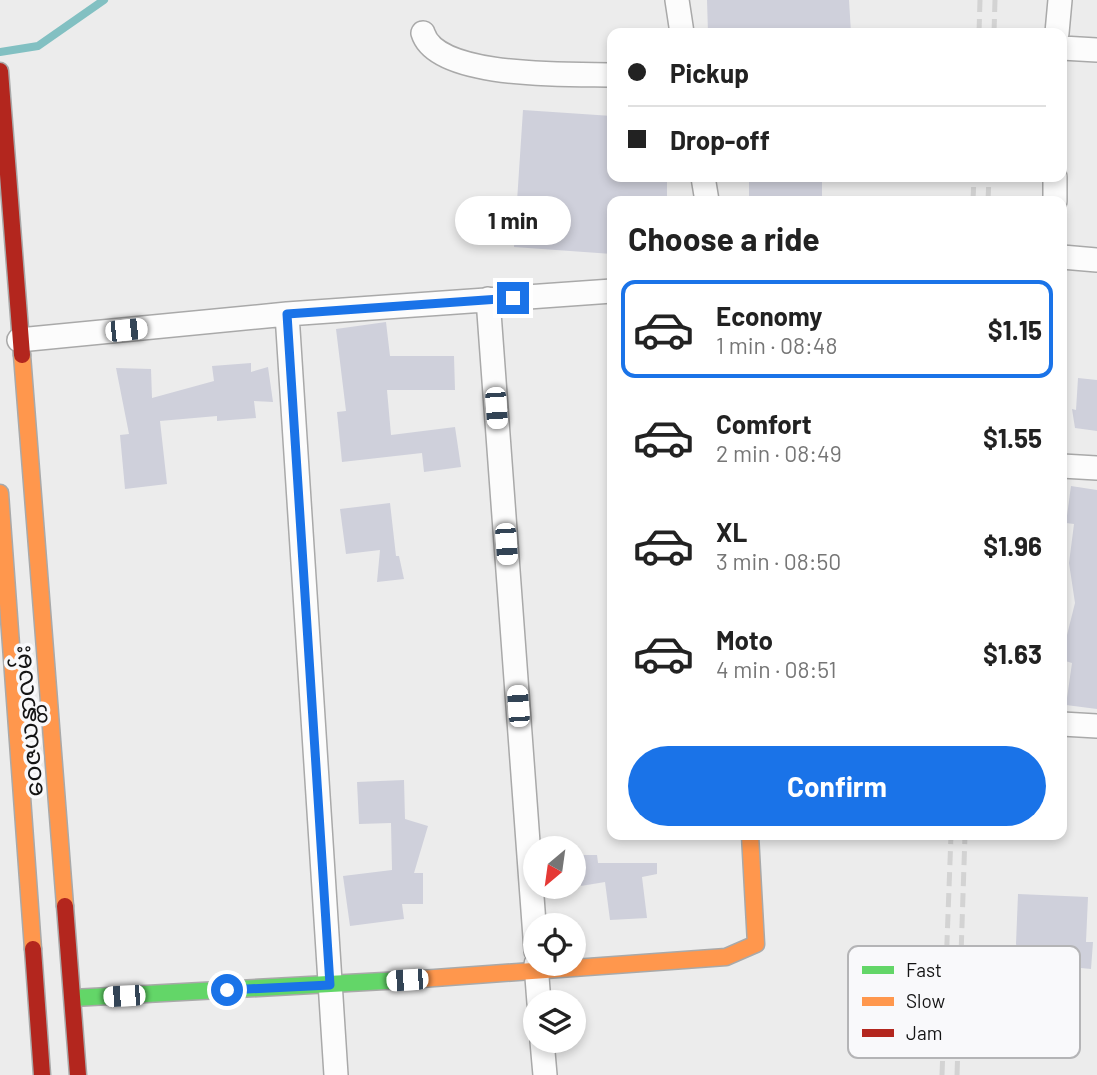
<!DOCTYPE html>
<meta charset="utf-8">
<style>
:root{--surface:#fff;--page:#f2f2f2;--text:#222;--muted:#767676;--line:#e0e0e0;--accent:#1a73e8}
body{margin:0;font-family:Barlow,"Noto Sans Myanmar",sans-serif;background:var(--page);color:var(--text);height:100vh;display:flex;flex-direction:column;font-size:26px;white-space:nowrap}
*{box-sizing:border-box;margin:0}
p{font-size:23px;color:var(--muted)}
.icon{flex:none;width:38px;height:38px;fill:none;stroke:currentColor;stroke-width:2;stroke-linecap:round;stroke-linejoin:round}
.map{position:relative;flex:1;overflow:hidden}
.panel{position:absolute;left:607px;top:196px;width:460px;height:644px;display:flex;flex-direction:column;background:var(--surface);border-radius:14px;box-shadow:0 4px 10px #0003}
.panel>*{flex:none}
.hud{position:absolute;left:607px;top:28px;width:460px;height:154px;border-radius:14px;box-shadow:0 4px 10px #0003;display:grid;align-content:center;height:154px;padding:0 21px;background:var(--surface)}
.needle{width:46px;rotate:209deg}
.fabs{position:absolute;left:523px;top:836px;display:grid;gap:14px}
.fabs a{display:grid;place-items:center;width:63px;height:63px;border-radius:50%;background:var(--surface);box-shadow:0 4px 10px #0003;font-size:35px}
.end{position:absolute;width:32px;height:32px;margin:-16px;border:9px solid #1a73e8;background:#fff;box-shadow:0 0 0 4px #fff}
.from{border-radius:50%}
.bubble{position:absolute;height:49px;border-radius:24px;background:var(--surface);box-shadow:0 4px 10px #0003;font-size:23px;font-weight:700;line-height:49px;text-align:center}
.car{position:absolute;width:21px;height:42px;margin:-21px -10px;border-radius:9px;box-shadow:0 0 5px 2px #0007;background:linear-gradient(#fff 24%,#345 0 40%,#fff 0 76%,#345 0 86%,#fff 0)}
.hud b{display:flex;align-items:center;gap:24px;height:66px;font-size:26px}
.hud b+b{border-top:2px solid var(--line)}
.hud i{width:18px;height:18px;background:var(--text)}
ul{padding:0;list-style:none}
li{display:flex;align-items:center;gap:21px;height:98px;margin:0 14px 10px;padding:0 7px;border:4px solid transparent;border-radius:14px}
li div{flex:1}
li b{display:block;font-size:26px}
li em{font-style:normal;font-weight:700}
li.selected{border-color:var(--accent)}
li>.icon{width:63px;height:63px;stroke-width:1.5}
h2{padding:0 21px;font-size:32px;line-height:84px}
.action{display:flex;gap:14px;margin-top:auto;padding:14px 21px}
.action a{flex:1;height:80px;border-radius:42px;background:var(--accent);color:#fff;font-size:28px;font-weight:700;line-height:80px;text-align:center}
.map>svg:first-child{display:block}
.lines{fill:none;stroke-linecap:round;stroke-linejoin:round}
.stream{stroke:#82c0c2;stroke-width:8}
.building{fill:#cfd0db}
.street-casing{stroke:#a9a9a9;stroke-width:26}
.fast-casing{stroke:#a9a9a9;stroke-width:19}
.slow-casing{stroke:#a9a9a9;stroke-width:19}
.jam-casing{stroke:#a9a9a9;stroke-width:19}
.street{stroke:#fcfcfc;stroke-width:23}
.fast{stroke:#63d668;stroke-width:16}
.slow{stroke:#ff974d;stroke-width:16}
.jam{stroke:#b3261e;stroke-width:16}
.rail{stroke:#d3d3d3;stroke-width:5;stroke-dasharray:14 7;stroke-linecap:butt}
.route{stroke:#1a73e8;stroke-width:9}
.labels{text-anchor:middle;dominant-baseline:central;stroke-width:7;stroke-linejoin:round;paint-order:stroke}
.street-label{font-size:24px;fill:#141414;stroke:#f9f9fb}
.key{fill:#f9f9fb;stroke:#b4b4b6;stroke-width:2}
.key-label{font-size:19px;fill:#141414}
</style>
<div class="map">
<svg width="1097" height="1075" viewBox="0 0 1097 1075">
<rect width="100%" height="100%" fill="#ececec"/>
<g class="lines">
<path class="stream" d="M0,52L38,46L104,0"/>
</g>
<path class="building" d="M707,0H849L851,33H708Z
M523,110L612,116V177H667V201H612V254L514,247Z
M749,177H822V201H749Z
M386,322L390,356H454L455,390H387L391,435L455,427L461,467L424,472L422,453L342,462L337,412L346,411L336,329Z
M251,363V372L268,367L273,402L254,401L256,418L217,421V416L160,421L167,484L125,489L120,435L129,434L116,368L151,369L152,398L214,381L212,366Z
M1078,378L1097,380V431L1075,428L1072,409L1076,410Z
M1071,486L1097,490V709L1066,705L1072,663L1062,660V655L1075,603L1069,563L1074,524L1066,523Z
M390,503L396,556H399L404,579L377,582L380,550L346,554L340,509Z
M404,780L405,819L428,826L414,873H423V904H402L404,919L350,926L343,876L392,870L391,823L359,824L357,782Z
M578,855H597L598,863H657V874L642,877L647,918L610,920L605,882L581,886Z
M1018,894L1088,897L1086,942H1093L1091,969L1021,962L1016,944Z"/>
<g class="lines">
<g class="street-casing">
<path id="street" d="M677,0L682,33
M423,33C437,79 571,74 612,75
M1057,33L1060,0
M1062,48L1097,50
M703,177L707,201
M1055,201V177
M1062,257L1097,260
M488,299L536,951
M287,314L336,1075
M19,340L287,314L612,291
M1062,466L1097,468
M1062,724L1097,726
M536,964L539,1003
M542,1041L545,1075"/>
</g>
<g class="fast-casing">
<path id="fast" d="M73,998L421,979"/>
</g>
<g class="slow-casing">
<path id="slow" d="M22,355L65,906
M0,493L33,949
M421,979L726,957L756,944L750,835"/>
</g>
<g class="jam-casing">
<path id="jam" d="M0,71L22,355
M65,906L78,1075
M33,949L42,1075"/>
</g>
<use href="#street" class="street"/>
<use href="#fast" class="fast"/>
<use href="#slow" class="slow"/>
<use href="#jam" class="jam"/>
<path class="rail" d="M979,33L980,0
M994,33L995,0
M973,201L974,177
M988,201L989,177
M942,1075L951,835
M957,1075L965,835"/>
</g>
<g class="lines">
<path class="route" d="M227,990L330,985L287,314L513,298"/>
</g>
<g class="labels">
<g class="street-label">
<text transform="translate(27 721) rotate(-95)">ဝေဇယန္တာလမ်း</text>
</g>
</g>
<rect x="848" y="946" width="232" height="112" rx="10" class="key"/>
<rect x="862" y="966" width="32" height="8" fill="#63d668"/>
<rect x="862" y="997" width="32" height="9" fill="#ff974d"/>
<rect x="862" y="1029" width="32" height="8" fill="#b3261e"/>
<g class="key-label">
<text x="906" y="977">Fast</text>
<text x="906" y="1008">Slow</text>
<text x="906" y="1040">Jam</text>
</g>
</svg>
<div class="fabs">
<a><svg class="needle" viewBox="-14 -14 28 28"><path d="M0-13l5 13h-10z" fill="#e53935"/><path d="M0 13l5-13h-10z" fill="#767676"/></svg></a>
<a><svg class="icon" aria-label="locate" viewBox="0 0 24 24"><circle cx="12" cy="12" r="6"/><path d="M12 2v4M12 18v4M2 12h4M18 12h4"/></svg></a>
<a><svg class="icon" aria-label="layers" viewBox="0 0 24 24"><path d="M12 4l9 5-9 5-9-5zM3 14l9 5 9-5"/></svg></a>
</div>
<i class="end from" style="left:227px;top:990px"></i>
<i class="end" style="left:513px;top:298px"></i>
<div class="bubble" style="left:455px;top:196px;width:116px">1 min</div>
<i class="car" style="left:126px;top:330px;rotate:84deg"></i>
<i class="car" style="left:496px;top:408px;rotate:176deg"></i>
<i class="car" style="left:506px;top:544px;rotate:176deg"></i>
<i class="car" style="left:518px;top:706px;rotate:356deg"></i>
<i class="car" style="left:407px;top:980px;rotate:266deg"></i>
<i class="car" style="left:124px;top:996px;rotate:267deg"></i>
<div class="hud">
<b><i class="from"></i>Pickup</b>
<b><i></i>Drop-off</b>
</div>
<section class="panel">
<h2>Choose a ride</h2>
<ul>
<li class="selected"><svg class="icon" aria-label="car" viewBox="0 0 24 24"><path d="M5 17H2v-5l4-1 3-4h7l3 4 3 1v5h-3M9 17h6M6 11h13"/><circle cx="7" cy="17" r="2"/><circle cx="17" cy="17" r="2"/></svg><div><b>Economy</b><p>1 min · 08:48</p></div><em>$1.15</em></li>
<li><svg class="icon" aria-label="car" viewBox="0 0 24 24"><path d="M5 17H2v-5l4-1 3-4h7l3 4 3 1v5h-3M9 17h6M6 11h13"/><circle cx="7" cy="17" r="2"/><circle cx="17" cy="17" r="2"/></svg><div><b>Comfort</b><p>2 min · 08:49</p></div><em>$1.55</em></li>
<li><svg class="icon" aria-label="car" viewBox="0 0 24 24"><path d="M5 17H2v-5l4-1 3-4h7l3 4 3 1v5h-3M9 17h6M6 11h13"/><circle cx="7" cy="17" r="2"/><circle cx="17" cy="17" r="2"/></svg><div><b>XL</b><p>3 min · 08:50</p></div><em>$1.96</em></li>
<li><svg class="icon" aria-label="car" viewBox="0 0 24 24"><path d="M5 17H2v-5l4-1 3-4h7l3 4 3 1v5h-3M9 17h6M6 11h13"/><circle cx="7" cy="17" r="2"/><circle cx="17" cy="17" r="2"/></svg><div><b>Moto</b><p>4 min · 08:51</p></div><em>$1.63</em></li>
</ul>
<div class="action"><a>Confirm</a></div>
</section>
</div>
